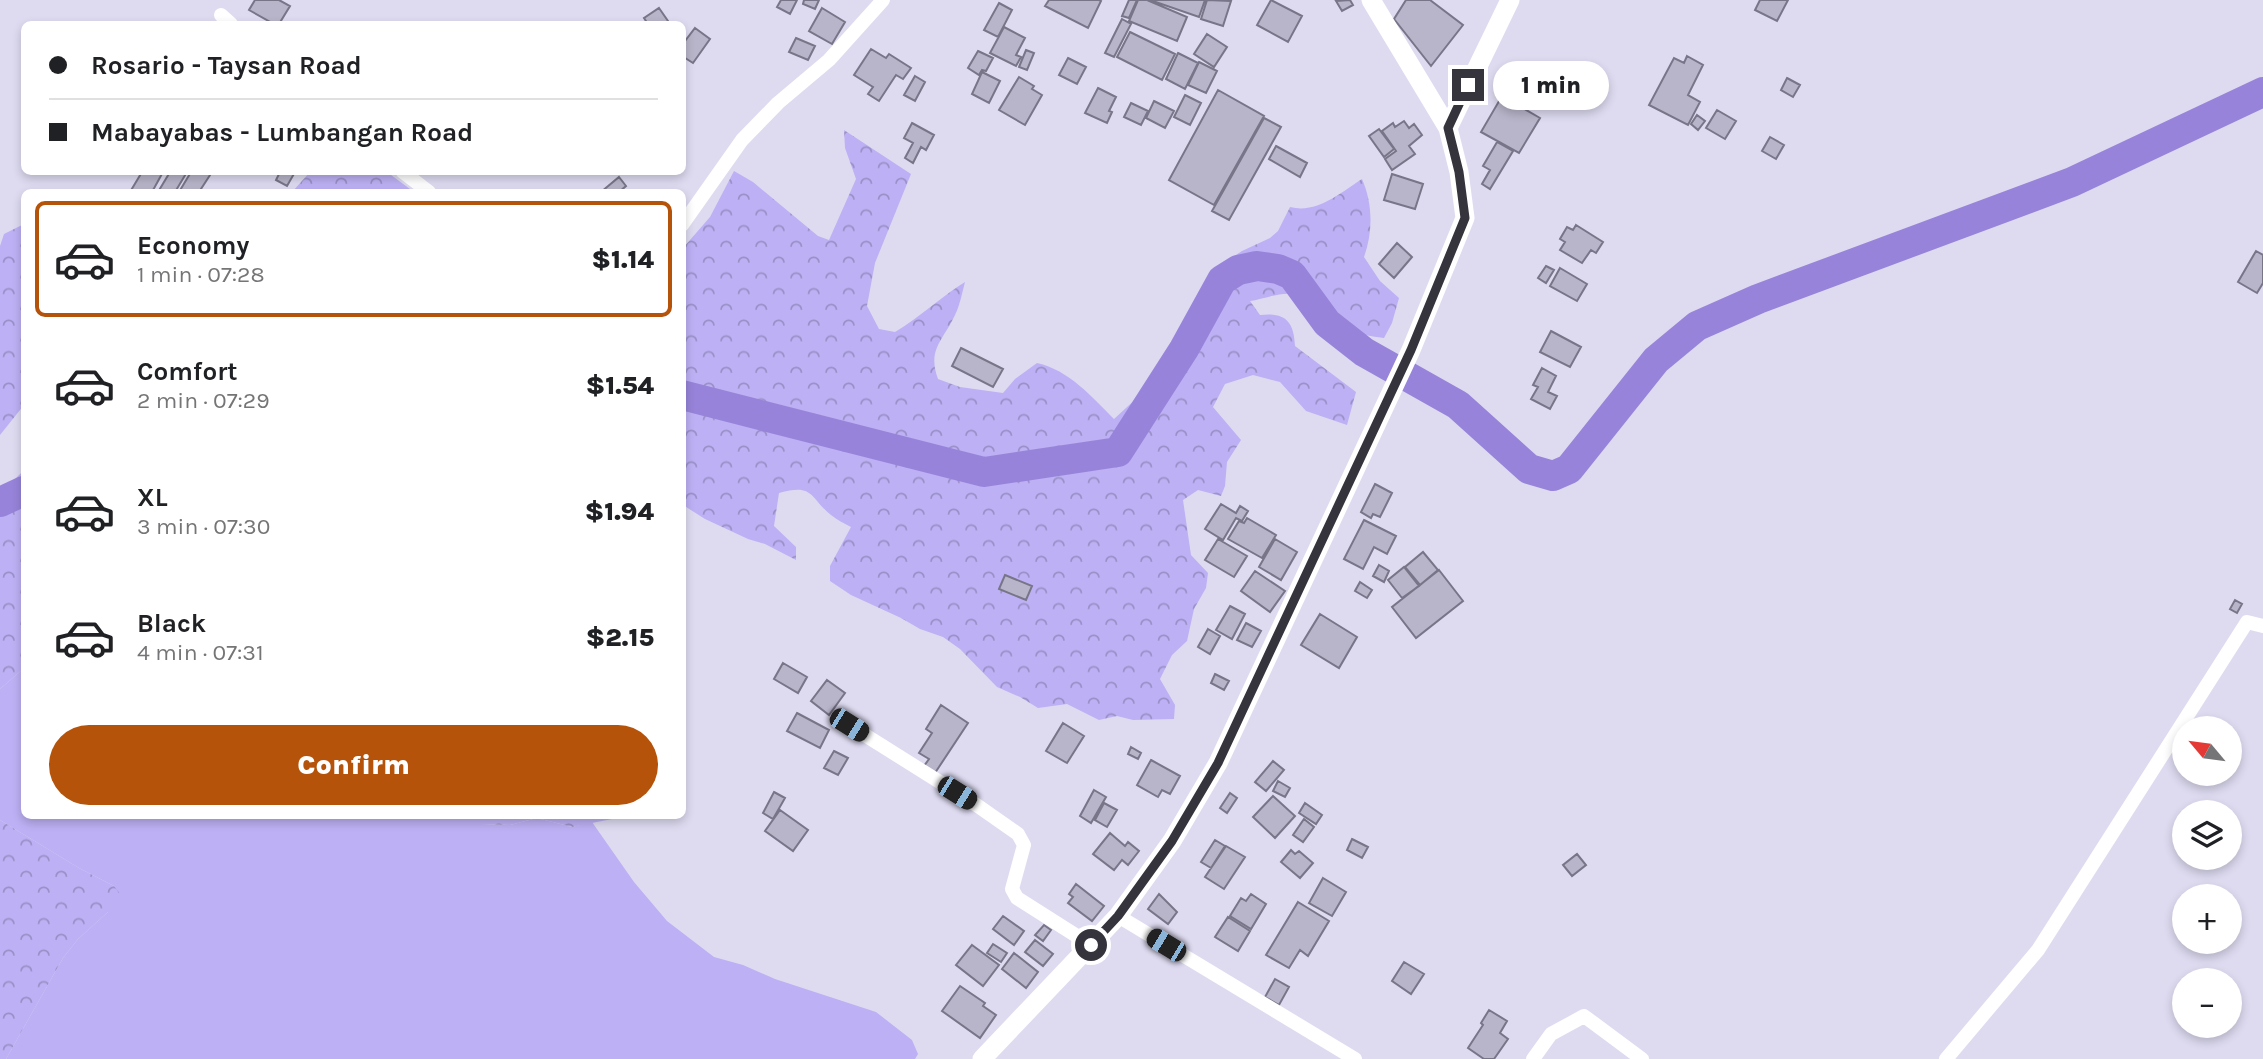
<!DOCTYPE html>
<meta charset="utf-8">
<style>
:root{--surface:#fff;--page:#f2f2f2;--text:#202124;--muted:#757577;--line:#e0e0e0;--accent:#b45309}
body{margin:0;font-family:Karla,sans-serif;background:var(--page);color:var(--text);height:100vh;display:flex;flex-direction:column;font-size:26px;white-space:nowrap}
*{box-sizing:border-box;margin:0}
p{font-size:23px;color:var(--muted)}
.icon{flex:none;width:38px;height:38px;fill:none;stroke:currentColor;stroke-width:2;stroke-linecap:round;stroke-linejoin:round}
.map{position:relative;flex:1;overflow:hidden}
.side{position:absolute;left:21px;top:189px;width:665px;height:630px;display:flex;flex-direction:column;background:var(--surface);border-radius:10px;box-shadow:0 4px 10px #0003}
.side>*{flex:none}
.top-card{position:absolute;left:21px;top:21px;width:665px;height:154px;border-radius:10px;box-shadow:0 4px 10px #0003;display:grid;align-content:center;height:154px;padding:0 28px;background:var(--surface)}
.needle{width:46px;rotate:299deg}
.tools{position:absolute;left:2172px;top:716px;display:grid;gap:14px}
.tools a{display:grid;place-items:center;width:70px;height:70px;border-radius:50%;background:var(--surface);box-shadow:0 4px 10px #0003;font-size:35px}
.end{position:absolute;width:32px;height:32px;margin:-16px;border:9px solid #35343c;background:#fff;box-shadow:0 0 0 4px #fff}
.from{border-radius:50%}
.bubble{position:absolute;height:49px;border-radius:24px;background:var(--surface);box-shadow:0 4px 10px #0003;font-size:23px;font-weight:800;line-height:49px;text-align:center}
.car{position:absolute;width:21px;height:42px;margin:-21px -10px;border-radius:9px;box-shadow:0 0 5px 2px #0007;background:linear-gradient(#222 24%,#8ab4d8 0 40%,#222 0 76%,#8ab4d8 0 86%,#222 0)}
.top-card b{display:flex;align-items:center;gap:24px;height:66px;font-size:26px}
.top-card b+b{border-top:2px solid var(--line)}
.top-card i{width:18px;height:18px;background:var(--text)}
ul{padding:12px 0 0;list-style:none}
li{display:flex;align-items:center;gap:21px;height:116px;margin:0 14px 10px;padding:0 14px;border:4px solid transparent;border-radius:10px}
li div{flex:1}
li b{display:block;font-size:26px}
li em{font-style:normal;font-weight:800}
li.selected{border-color:var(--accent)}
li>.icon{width:63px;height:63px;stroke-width:1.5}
.cta{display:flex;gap:14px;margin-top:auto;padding:14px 28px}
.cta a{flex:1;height:80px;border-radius:42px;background:var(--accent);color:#fff;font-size:28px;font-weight:800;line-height:80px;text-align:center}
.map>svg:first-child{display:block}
.green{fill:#bdb0f4}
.forest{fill:url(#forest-crowns)}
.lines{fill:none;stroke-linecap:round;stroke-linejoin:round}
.river{stroke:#9784da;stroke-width:30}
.building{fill:#b8b5ca;stroke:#787588;stroke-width:2}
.minor{stroke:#fff;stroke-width:14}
.secondary{stroke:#fff;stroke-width:19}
.route{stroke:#35343c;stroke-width:9}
</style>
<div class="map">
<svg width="2263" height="1059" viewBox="0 0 2263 1059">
<defs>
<pattern id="forest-crowns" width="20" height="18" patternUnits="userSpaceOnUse" patternTransform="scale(1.75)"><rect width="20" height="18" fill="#bdb0f4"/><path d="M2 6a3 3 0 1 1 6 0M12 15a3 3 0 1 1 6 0" fill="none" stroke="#9a90c7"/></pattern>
</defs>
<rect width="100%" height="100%" fill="#dedbf1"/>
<path class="green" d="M24,668V816H480L482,824L510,825L537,818L572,827L592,822L634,882L667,921L714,957L743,965L775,979L876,1012L912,1040L918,1054L915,1059H6L63,958L78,939L108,912L114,886L79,868L0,820V689Z"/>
<path class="forest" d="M844,130L911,174L875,263L867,306L879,329L895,332C920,317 941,297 965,282C962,293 960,305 955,315C943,341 927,349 938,379L960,387L1003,393L1015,379L1037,363C1069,370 1092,397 1114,419L1152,384L1222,264L1242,251L1270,238L1278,231L1290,207C1317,214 1340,193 1362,179C1373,204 1373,232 1364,257L1380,281L1399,298L1392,323L1384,338C1370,336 1354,334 1342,325C1326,312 1316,296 1293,294C1280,292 1263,299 1250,301L1260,315C1285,312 1294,321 1295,346L1356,392L1347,425L1306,411L1280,382L1253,375L1225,384L1213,407L1241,440L1227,462L1225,486L1221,496L1198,490L1183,500L1191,555L1208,573L1206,588L1194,609L1187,641L1172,655L1160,679L1175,705L1174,719L1133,720L1117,716L1099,720L1067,704L1038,708L1020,697L997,687L960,649L943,637L920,629L901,618L851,595L830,581V566L851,527C845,524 837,520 831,515C809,497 814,483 779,493L774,526L796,547V560L765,544L748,539L705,519L683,505V248L710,217L734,171L753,182L818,236L829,240L856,179L845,148Z
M310,172H387L414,192H292Z
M24,224V405L0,435V246L4,234Z
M24,470V668L0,689V501L10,484Z
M480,816H618L617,818L572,827L537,818L510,825L481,824Z
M0,820L79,868L114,886L121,895L108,912L78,939L63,958L6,1059H0Z"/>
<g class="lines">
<path class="river" d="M682,395L984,472L1118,452L1184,349L1222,280L1238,270L1257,266L1278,269L1292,275L1327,323L1364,352L1458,405L1529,469L1553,476L1569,469L1656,360L1697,326L1758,299L2072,182L2263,92
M0,502L24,491"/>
</g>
<path class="building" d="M255,0H279L290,6L279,24H274L249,10Z
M781,0H797L790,14L777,7Z
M804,0H819L815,9L803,4Z
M1049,0H1099L1101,1L1088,28L1045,6Z
M1129,0H1137L1129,18L1122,16Z
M1138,0H1147L1187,17L1177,41L1129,21Z
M1150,0H1205L1199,17Z
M1207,0L1231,1L1223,26L1201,19Z
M1271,0L1302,16L1288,42L1257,25Z
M1350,0L1353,5L1342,11L1336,1Z
M1406,0H1430L1463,25L1431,66L1394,19Z
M1760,0H1788L1777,21L1755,10Z
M999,3L1012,10L998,37L984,30Z
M659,8L668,21L664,24H648L644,18Z
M822,8L845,22L832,44L809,31Z
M1122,19L1131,24L1114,57L1105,53Z
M1004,27L1025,38L1016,55L1021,57L1016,66L990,53Z
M695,28L710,39L693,63L682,56V45Z
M1130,32L1175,54L1162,80L1117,57Z
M1207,34L1227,47L1214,67L1194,54Z
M796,38L815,46L808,60L789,52Z
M871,49L886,58L889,54L911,68L903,79L896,75L879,101L868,94L873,87L854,75Z
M1026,50L1034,53L1027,70L1019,67Z
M978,51L993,58L986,71L982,70L979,75L968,68Z
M1178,53L1198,63L1185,89L1166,79Z
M1687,56L1703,65L1688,95L1700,102L1688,125L1649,105L1674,58L1684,63Z
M1068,58L1086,67L1077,84L1059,75Z
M1199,62L1217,71L1206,93L1188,85Z
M982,72L1000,81L989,103L972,94Z
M915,76L925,82L915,101L904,95Z
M1019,77L1034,86L1032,89L1042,95L1025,125L999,110Z
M1787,78L1800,85L1793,97L1781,90Z
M1098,88L1116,97L1109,111L1112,112L1107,123L1085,113Z
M1218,90L1264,116L1214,205L1169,180Z
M1185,95L1201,103L1190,125L1174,117Z
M1502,96L1540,118L1519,153L1481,132Z
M1154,101L1174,111L1165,128L1146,118Z
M1131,103L1148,111L1141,125L1124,117Z
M1717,110L1736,121L1725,139L1706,128Z
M1697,115L1705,121L1698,130L1691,124Z
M1264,118L1281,127L1229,220L1212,211Z
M1404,121L1409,128L1414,124L1422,135L1409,146L1415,154L1392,170L1385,159L1396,151L1382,131L1393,123L1395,127Z
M912,123L934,135L926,150L921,147L913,163L905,158L913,143L904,138Z
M1379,129L1394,149L1384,157L1369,136Z
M1770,137L1784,145L1776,159L1762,151Z
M1497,142L1513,151L1490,189L1482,184L1490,170L1483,166Z
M1276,146L1307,163L1300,177L1269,159Z
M142,172H163L152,192H130Z
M170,172H187L175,192H158Z
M191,172H212L199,192H179Z
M280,172H295L287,186L276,180Z
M1392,174L1423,184L1415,209L1384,200Z
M619,177L626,186L619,192H601Z
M1576,225L1603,242L1596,253L1591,250L1582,263L1560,250L1565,242L1560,239L1567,227L1573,230Z
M1397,243L1412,257L1394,278L1379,264Z
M2256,251L2263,255V283L2257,293L2238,282Z
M1546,266L1554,270L1546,283L1538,278Z
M1560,268L1587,284L1577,301L1550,286Z
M1551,331L1581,347L1570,367L1540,352Z
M961,348L1003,369L993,387L952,366Z
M1542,368L1556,376L1548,392L1557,396L1550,409L1531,399L1538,387L1533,385Z
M1375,484L1392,493L1380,517L1373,514L1371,518L1361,512Z
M1221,504L1236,513L1240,506L1248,511L1242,521L1236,518L1223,540L1205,529Z
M1247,518L1276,535L1262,558L1228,539L1239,521L1244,523Z
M1364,520L1396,536L1387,554L1374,547L1363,569L1344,559Z
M1218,539L1247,556L1234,577L1205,560Z
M1275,539L1297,552L1281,580L1259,567Z
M1423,552L1438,570L1420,585L1405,567Z
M1379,565L1389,571L1384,582L1373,576Z
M1404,567L1419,586L1402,598L1388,580Z
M1439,570L1463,601L1416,638L1392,607Z
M1255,571L1285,591L1270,612L1241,591Z
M1005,575L1032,586L1026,600L999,589Z
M1360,582L1372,590L1367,598L1355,591Z
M2235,600L2242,604L2237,613L2230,609Z
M1230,606L1245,614L1232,639L1216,630Z
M1320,614L1357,637L1339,668L1301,645Z
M1246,623L1261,631L1252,647L1237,640Z
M1208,629L1220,636L1210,654L1198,647Z
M783,663L807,677L798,693L774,679Z
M1215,674L1229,681L1224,690L1211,683Z
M827,680L845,693L829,715L811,701Z
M941,705L968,723L935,773L924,766L929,759L919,753L932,733L926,729Z
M797,713L829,730L820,748L787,731Z
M1063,723L1084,736L1067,763L1046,751Z
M1131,747L1141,753L1138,759L1128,754Z
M834,751L848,758L838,775L824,768Z
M1151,760L1180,776L1170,794L1162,790L1158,797L1137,785Z
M1273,761L1284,770L1266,791L1255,782Z
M1278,781L1290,788L1285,797L1273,791Z
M1094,790L1106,797L1091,823L1080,816Z
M774,792L785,798L773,819L763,813Z
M1230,793L1237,798L1227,813L1220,808Z
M1273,796L1295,816L1275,838L1253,817Z
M1104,803L1117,810L1107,827L1095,820Z
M1305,803L1322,815L1316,824L1299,813Z
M780,810L808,830L793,851L765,831Z
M1304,819L1314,827L1303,842L1293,835Z
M1110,833L1125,846L1128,842L1139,851L1128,865L1122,860L1114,870L1093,854Z
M1352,839L1368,847L1362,858L1347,850Z
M1215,840L1225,846L1211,868L1201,862Z
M1226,846L1245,857L1224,889L1205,877Z
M1291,850L1295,854L1299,851L1313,863L1300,878L1281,862Z
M1577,854L1586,865L1572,876L1563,865Z
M1323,878L1346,892L1332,916L1309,903Z
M1076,884L1104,906L1092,921L1068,903L1073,897L1069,894Z
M1159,894L1177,912L1168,924L1148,909Z
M1251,894L1266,904L1251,929L1230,916L1241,898L1246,901Z
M1298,902L1329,921L1308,956L1300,950L1289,968L1266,955Z
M1003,916L1024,931L1014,945L993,929Z
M1228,917L1250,931L1238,951L1215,937Z
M1044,925L1051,930L1043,941L1035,935Z
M1035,940L1053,954L1043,966L1025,952Z
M993,944L1007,953L1001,962L987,953Z
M972,945L999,965L983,986L956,965Z
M1014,953L1038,972L1026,988L1002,969Z
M1404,962L1424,974L1411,994L1392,981Z
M1275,979L1289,987L1279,1005L1265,997Z
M960,986L985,1003L983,1006L996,1015L980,1038L942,1011Z
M1489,1010L1507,1021L1500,1033L1508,1039L1494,1059H1484L1468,1048L1483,1025L1481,1023Z"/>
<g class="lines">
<path class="minor" d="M221,15L231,24
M403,172L429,192
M682,225L742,140L778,103L829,60L883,0
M849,725L978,806L1018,834L1024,845L1012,889L1017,898L1091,945
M1118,916L1355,1059
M1533,1059L1551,1034L1584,1016L1642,1059
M1946,1059L2038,950L2247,622L2263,626"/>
<path class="secondary" d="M1448,128L1510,0
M982,1059L1118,916L1172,841L1218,763L1411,350L1465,218L1459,172L1448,128L1371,0"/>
</g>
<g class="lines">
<path class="route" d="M1091,945L1118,916L1172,841L1218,763L1411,350L1465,218L1459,172L1448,128L1468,85"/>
</g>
</svg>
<div class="tools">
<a><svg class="needle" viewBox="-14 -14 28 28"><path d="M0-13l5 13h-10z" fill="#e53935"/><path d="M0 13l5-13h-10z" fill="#757577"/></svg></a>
<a><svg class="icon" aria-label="layers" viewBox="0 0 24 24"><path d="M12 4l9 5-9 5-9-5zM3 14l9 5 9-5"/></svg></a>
<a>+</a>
<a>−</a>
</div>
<i class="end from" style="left:1091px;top:945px"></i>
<i class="end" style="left:1468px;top:85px"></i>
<div class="bubble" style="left:1493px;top:61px;width:116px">1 min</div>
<i class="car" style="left:849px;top:725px;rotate:122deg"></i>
<i class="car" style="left:957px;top:793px;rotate:122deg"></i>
<i class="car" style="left:1166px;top:945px;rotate:301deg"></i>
<div class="top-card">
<b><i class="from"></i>Rosario - Taysan Road</b>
<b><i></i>Mabayabas - Lumbangan Road</b>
</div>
<section class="side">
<ul>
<li class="selected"><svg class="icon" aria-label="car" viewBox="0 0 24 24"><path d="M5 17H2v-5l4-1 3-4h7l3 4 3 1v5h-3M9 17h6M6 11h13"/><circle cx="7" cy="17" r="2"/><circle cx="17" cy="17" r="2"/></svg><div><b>Economy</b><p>1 min · 07:28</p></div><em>$1.14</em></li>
<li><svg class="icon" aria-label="car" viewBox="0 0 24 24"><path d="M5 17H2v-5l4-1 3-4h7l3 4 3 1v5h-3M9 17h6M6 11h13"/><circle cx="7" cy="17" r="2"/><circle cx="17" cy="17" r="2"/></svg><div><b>Comfort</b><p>2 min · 07:29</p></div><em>$1.54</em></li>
<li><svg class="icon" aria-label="car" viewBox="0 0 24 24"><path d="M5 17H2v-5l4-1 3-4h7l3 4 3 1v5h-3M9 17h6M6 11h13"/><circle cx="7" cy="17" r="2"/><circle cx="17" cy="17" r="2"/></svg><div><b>XL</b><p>3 min · 07:30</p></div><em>$1.94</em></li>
<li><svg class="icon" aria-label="car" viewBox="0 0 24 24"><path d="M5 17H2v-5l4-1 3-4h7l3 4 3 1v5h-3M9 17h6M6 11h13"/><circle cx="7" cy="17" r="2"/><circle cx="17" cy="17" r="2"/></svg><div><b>Black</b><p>4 min · 07:31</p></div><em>$2.15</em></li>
</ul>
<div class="cta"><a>Confirm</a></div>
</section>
</div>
